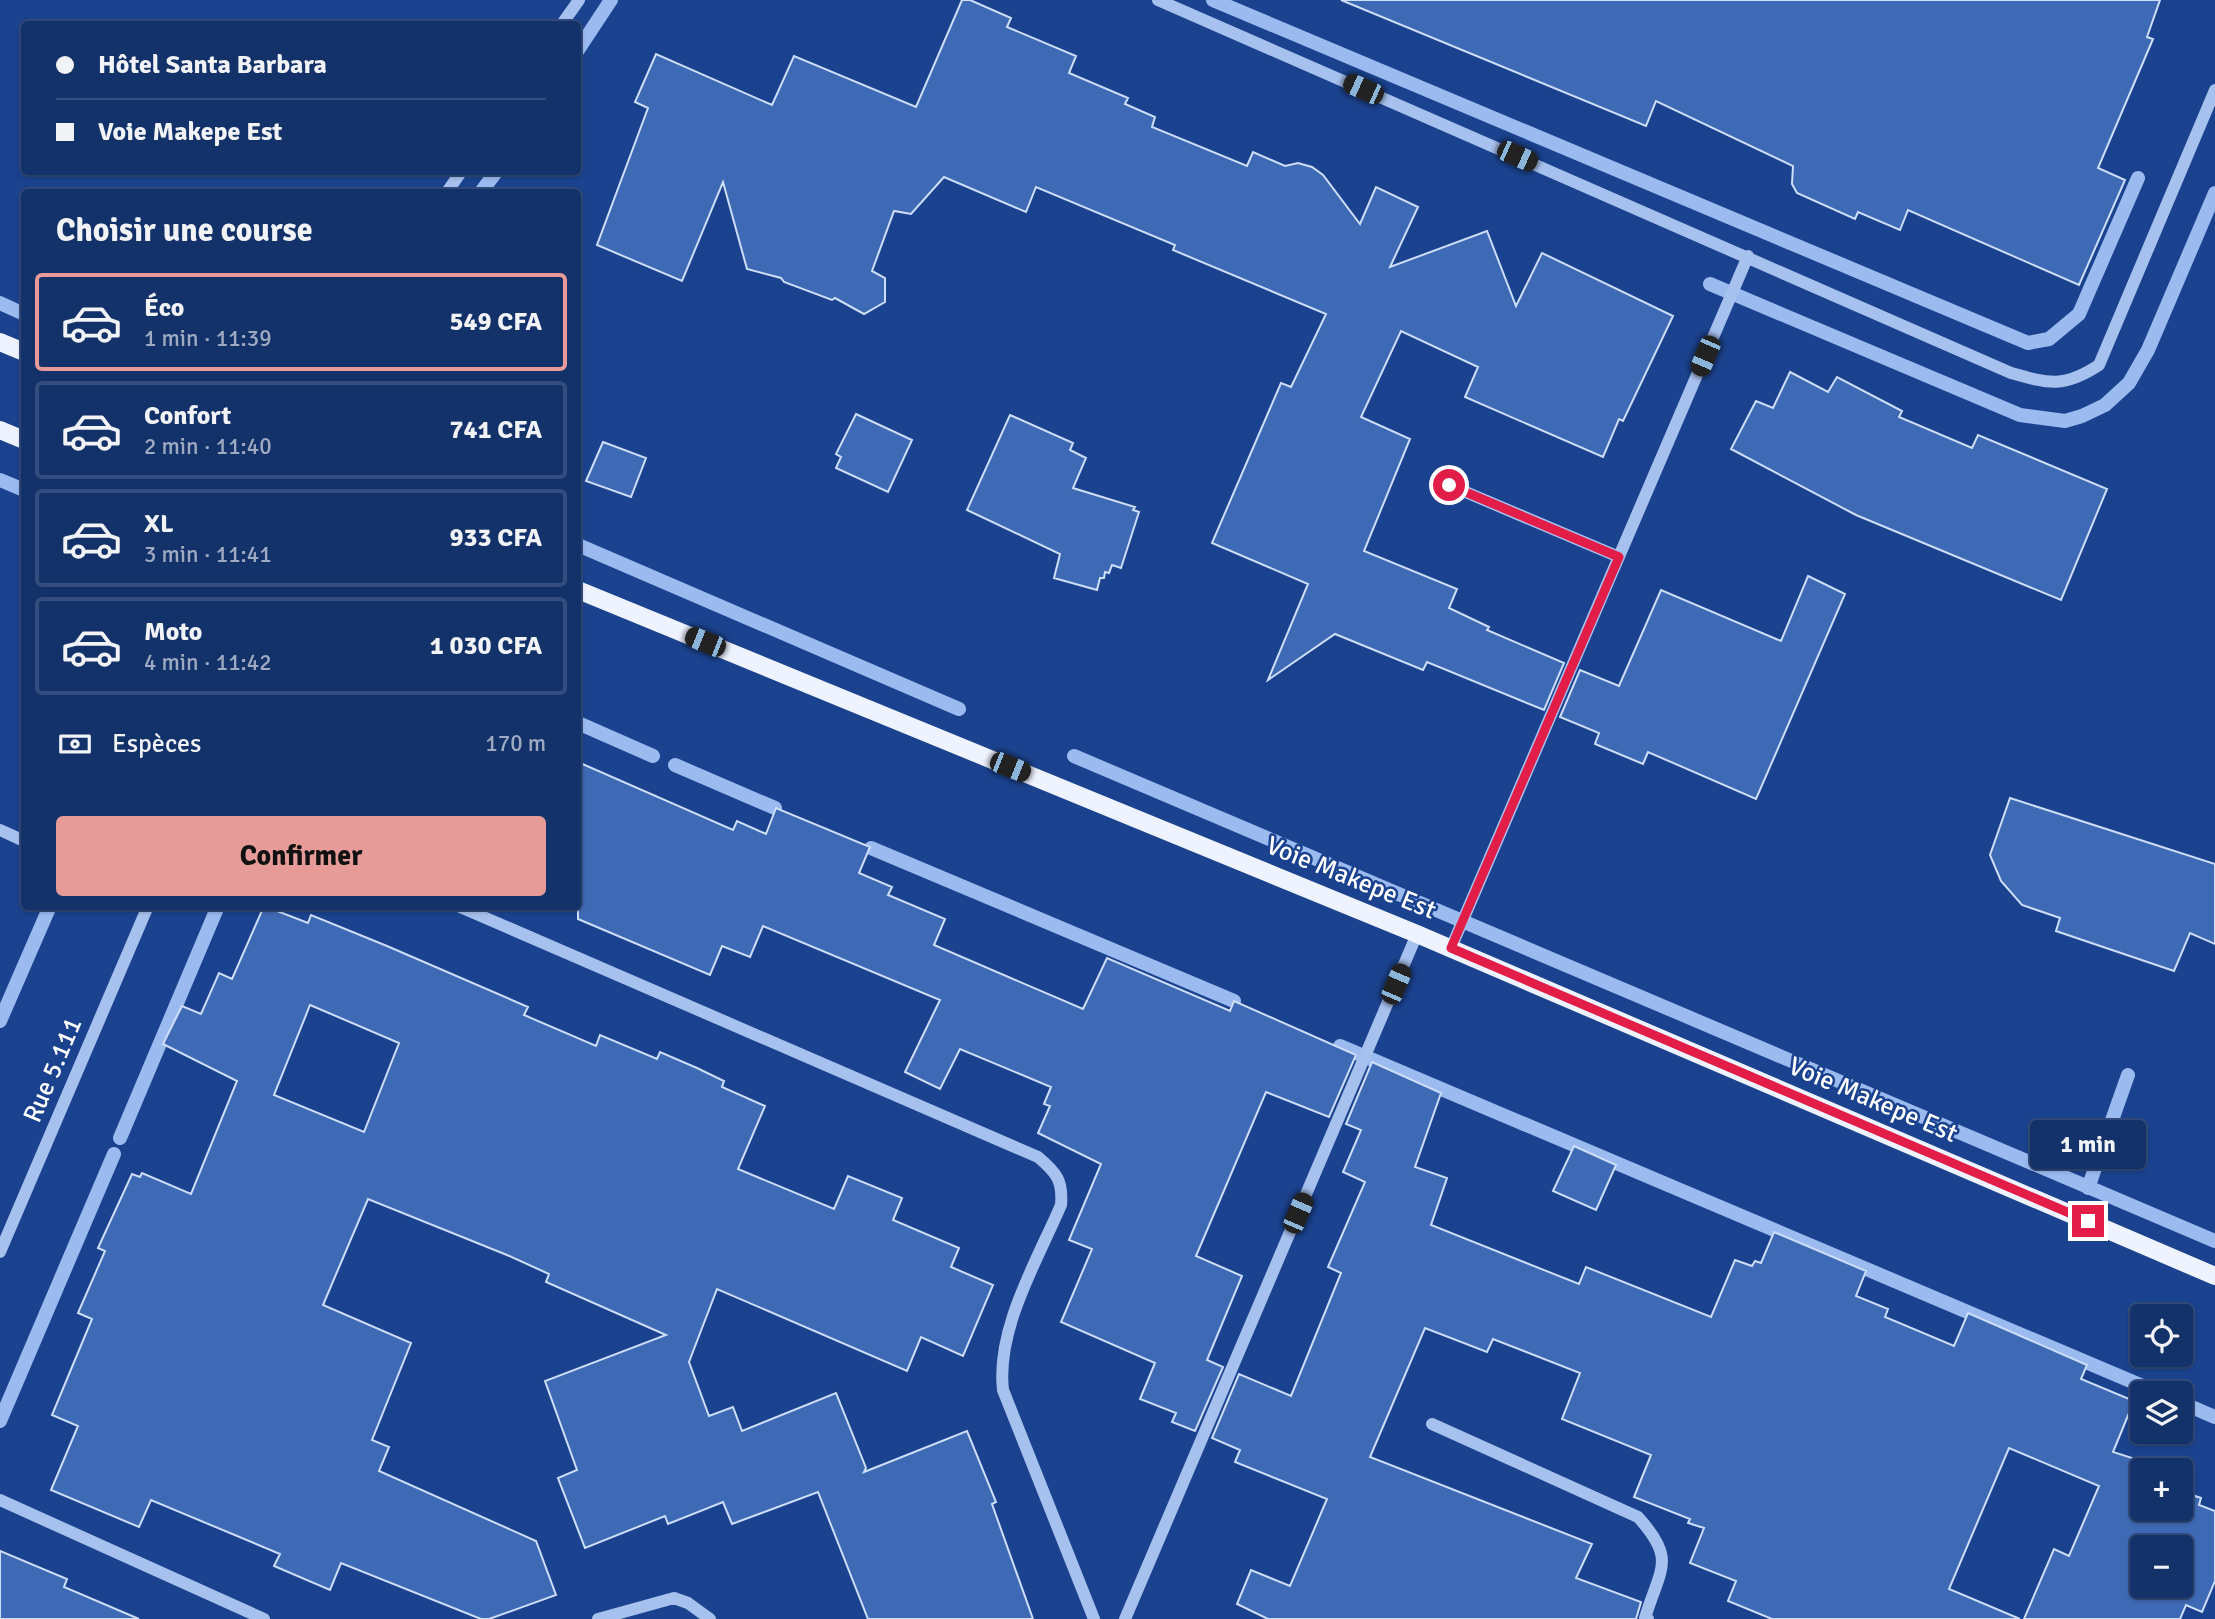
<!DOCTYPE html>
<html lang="fr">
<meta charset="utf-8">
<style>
:root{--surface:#14326a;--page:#213e72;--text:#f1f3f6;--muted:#9daac1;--line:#334d7e;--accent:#e69b98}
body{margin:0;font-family:Signika,sans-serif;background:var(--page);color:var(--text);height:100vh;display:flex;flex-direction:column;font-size:26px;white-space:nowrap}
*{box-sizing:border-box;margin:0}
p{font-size:23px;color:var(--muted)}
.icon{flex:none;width:38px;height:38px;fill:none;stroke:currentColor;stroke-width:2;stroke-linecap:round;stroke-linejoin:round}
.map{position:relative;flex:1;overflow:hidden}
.panel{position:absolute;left:21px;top:189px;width:560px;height:721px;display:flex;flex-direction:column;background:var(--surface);border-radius:7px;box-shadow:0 2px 5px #0004,0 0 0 2px var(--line)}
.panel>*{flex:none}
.hud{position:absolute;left:21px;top:21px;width:560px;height:154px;border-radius:7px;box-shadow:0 2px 5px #0004,0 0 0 2px var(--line);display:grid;align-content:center;height:154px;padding:0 35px;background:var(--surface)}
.tools{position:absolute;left:2130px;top:1304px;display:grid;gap:14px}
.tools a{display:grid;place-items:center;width:63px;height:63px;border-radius:7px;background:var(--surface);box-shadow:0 2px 5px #0004,0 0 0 2px var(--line);font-size:35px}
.end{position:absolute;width:32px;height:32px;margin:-16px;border:9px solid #e11d48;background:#fff;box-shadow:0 0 0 4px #fff}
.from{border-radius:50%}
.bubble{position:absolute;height:49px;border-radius:7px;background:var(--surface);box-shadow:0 2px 5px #0004,0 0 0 2px var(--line);font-size:23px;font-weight:700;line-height:49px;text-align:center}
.car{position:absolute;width:21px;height:42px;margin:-21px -10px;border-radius:9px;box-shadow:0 0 5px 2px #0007;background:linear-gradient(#222 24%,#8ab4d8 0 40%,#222 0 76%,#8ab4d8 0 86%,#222 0)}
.hud b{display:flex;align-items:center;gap:24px;height:66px;font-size:26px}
.hud b+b{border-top:2px solid var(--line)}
.hud i{width:18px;height:18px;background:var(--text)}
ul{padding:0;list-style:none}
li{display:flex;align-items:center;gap:21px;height:98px;margin:0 14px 10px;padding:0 21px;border:4px solid var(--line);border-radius:7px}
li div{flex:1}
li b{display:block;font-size:26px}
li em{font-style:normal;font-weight:700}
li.current{border-color:var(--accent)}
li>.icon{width:63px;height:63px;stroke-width:1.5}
h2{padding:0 35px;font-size:32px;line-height:84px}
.pay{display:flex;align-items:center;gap:18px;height:77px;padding:0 35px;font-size:26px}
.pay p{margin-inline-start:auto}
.cta{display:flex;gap:14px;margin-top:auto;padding:14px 35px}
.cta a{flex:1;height:80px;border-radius:7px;background:var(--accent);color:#111;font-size:28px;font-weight:700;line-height:80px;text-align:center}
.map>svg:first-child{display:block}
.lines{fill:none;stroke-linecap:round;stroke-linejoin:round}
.stream{stroke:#9abaf0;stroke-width:14}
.building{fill:#3e69b4;stroke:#cddefa;stroke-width:2;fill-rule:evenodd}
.minor{stroke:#a7c1ee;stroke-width:12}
.major{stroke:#eef3ff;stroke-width:18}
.route{stroke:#e11d48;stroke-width:9}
.labels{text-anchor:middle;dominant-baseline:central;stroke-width:5;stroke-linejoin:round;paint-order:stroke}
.street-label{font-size:26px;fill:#fff;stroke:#1b428e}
</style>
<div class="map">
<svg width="2215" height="1619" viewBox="0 0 2215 1619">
<rect width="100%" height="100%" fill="#1b428e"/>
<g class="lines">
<path class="stream" d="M1213,0L2028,343L2049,339L2079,314L2138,178
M578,50L611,0
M481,192L496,172
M1710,284L2020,415L2065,421L2082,416L2105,405L2129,383L2148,350L2215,193
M0,303L24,314
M0,480L24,490
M578,545L959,709
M578,723L653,756
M1074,756L2215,1241
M675,765L775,808
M871,848L1234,1001
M0,1021L50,906
M1340,1046L2159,1393
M120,1138L218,906
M2088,1188L2128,1075
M2180,1402L2215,1417
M0,1421L114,1154"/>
</g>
<path class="building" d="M962,0H970L1011,18L1007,27L1076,56L1069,73L1128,98L1125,104L1155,117L1152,127L1247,166L1253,152L1285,166L1298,163L1312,167L1323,175L1360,224L1376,187L1418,207L1390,267L1487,231L1516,306L1542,253L1673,316L1623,421L1619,419L1603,457L1465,397L1478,367L1401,331L1361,417L1410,439L1364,551L1457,589L1449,608L1489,627L1487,630L1564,663L1544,710L1427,662L1423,670L1335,634L1268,680L1308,584L1212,543L1281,383L1291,387L1326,314L1173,250L1175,245L1036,187L1026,212L944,177L911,214L894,211L872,271L885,278V302L864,314L835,298L832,300L784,282L781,278L747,269L723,182L682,281L597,245L648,108L635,102L656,54L772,105L794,56L916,107Z
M1341,0H2160L2147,37L2153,39L2098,168L2125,180L2079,285L1908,210L1900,230L1858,212L1855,219L1797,193L1792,184L1793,166L1656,101L1646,126Z
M1790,372L1828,392L1837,377L1902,411L1899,417L1972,448L1978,435L2107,489L2061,600L1856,515L1731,449L1756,401L1773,408Z
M856,414L912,440L888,492L836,468L841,457L836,454Z
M1010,415L1073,443L1070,450L1086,458L1073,488L1135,507L1133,510L1139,512L1121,568L1112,565L1109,573L1105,572L1104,578H1100L1097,590L1054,578L1060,554L967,510Z
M603,442L646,458L631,497L586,481Z
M1808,576L1845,594L1756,799L1648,752L1643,764L1595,744L1599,733L1560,717L1580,670L1619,686L1661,590L1781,641Z
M578,762L733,830L737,821L766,834L776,808L870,847L859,873L892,887L888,895L945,919L934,945L1083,1009L1107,958L1230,1011L1234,1001L1356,1055L1329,1117L1266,1092L1196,1256L1242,1276L1207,1360L1223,1367L1195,1431L1172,1422L1176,1413L1140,1399L1155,1363L1061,1322L1092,1249L1069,1240L1101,1164L1038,1133L1050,1106L1044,1104L1051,1087L960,1049L940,1089L905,1072L940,1000L763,926L750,957L722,946L710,975L578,919Z
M2010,798L2215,864V944L2190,933L2174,971L2056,931L2060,918L2022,905L2001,881L1990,855Z
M264,906L308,923L311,915L387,946L528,1007L524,1015L596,1046L600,1035L657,1059L660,1052L697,1068L724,1081L722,1087L765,1106L738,1169L834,1209L848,1176L902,1198L893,1220L959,1248L951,1267L993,1285L963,1356L921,1337L907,1371L717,1289L689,1362L709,1416L733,1407L742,1431L836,1393L866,1468L864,1472L967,1431L996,1502L992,1504L1033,1619H868L818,1492L732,1524L723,1502L668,1524L665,1516L585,1548L558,1478L577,1470L545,1381L666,1335L546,1282L549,1274L507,1255L368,1199L323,1305L411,1343L372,1440L389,1447L379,1471L536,1541L556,1595L489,1619H481L341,1563L330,1590L274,1566L280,1554L151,1500L139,1527L51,1490L78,1426L52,1415L92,1319L78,1313L105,1251L98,1248L132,1174L140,1177L142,1173L191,1194L237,1081L163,1044L182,1006L201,1014L219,973L232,979ZM310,1005L399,1043L364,1132L274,1095Z
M1372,1062L1441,1093L1415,1167L1447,1178L1431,1225L1579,1284L1586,1267L1711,1317L1735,1260L1752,1266L1755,1261L1761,1263L1774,1232L1866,1271L1856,1296L1888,1309L1885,1317L1954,1346L1968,1313L2087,1365L2081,1379L2134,1401L2113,1452L2163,1468L2142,1470V1508H2180V1491L2201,1498L2199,1505L2215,1511V1581L2202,1612L2186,1605L2180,1619H2024L2054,1549L2069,1556L2099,1486L2009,1448L1949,1589L2020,1619H1772L1728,1601L1736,1581L1690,1563L1704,1528L1688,1523L1690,1519L1634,1497L1651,1455L1562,1419L1580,1373L1493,1339L1487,1352L1425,1328L1370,1457L1592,1544L1576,1578L1641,1602L1636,1619H1268L1237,1604L1251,1570L1290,1586L1327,1499L1235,1462L1240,1450L1212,1438L1239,1374L1291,1396L1341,1273L1328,1267L1365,1182L1343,1172L1361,1130L1346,1124ZM2142,1547H2180V1586H2142Z
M1574,1146L1616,1165L1596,1210L1553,1191Z
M0,1551L67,1579L64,1587L139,1619H0Z"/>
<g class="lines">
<path class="minor" d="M1158,0L2011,373C2050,384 2064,388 2099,365L2215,90
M562,24L579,0
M447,192L461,172
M1449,485L1619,557
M0,830L24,841
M458,906L1038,1157C1057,1173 1063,1181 1061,1205C1037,1261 996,1329 1003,1390L1094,1619
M1451,948L1748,256
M0,1252L148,906
M1432,1424L1638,1517C1677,1560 1660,1568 1645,1618L1648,1619
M0,1500L264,1619
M598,1619L674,1598L688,1603L710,1619
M1125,1619L1417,934"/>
<path class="major" d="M0,342L24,352
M0,430L24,440
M578,590L1417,934L2215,1276"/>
</g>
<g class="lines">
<path class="route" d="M1449,485L1619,557L1451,948L2088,1221"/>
</g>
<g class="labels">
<g class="street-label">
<text transform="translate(1351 878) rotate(22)">Voie Makepe Est</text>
<text transform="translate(53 1070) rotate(-67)">Rue 5.111</text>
<text transform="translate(1873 1100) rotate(23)">Voie Makepe Est</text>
</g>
</g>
</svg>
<div class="tools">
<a><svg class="icon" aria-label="locate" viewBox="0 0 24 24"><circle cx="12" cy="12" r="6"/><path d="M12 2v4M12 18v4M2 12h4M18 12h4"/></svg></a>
<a><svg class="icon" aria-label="layers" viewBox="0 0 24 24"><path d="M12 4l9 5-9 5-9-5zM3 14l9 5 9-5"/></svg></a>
<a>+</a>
<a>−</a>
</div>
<i class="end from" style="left:1449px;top:485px"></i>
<i class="end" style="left:2088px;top:1221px"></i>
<div class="bubble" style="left:2030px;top:1120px;width:116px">1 min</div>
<i class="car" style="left:1363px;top:89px;rotate:294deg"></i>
<i class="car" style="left:1517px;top:156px;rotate:114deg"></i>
<i class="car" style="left:1705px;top:356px;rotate:203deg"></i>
<i class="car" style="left:705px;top:642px;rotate:292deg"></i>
<i class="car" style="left:1010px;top:767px;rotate:112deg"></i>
<i class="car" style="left:1396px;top:984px;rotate:23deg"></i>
<i class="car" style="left:1298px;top:1213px;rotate:23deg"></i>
<div class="hud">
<b><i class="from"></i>Hôtel Santa Barbara</b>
<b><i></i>Voie Makepe Est</b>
</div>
<section class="panel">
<h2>Choisir une course</h2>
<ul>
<li class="current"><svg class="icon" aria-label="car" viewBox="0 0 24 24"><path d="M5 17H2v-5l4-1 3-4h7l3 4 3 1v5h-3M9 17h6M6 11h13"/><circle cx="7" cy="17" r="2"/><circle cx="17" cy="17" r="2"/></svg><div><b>Éco</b><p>1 min · 11:39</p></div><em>549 CFA</em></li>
<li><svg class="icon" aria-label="car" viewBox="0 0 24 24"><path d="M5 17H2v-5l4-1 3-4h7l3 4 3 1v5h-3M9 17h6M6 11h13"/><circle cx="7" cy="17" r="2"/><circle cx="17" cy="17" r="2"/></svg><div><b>Confort</b><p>2 min · 11:40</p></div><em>741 CFA</em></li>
<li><svg class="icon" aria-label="car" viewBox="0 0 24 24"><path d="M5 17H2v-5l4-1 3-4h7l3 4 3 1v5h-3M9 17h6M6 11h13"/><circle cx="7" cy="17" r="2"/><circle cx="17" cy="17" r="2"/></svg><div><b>XL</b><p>3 min · 11:41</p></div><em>933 CFA</em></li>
<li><svg class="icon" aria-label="car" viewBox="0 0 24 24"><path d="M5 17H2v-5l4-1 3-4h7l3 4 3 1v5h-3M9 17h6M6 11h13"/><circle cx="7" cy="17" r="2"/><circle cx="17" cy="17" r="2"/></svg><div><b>Moto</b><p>4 min · 11:42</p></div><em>1 030 CFA</em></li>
</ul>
<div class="pay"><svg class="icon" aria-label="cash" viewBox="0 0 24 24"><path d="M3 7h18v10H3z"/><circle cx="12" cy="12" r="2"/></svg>Espèces<p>170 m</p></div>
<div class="cta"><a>Confirmer</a></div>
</section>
</div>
